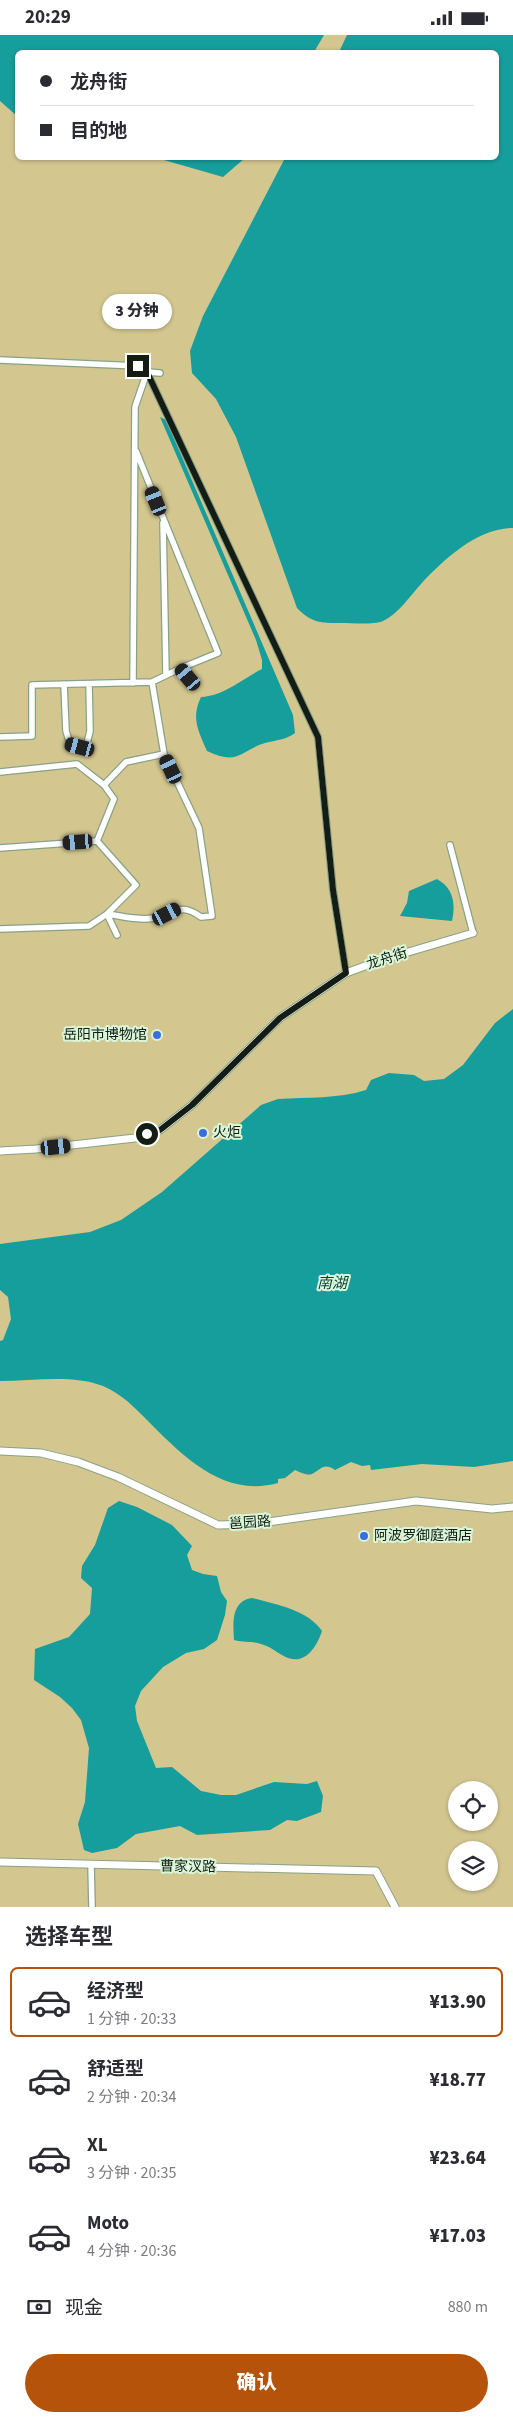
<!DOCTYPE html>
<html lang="zh">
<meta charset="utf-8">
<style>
:root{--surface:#fff;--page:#f2f2f3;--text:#2b2b33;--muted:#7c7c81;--line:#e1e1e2;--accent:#b45309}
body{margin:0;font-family:"Source Sans 3","Noto Sans SC",sans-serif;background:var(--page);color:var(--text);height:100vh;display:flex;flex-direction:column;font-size:19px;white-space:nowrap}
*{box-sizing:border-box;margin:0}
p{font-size:16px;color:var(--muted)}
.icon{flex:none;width:28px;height:28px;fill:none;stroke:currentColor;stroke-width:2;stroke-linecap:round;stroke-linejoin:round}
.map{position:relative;height:1872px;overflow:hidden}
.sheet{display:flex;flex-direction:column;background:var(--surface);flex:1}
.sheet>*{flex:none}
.top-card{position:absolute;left:15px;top:15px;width:484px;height:110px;border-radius:8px;box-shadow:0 1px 4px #0004;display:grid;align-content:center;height:110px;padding:0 25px;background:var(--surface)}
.controls{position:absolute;left:448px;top:1746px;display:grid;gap:10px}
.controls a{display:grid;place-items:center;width:50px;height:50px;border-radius:50%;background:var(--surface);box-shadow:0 1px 4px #0004;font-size:25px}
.end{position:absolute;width:22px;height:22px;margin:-11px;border:6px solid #131d13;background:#fff;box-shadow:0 0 0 2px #fff}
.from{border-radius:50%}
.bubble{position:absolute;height:35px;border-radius:18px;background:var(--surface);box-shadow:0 1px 4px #0004;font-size:16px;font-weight:800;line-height:35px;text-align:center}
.car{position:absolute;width:15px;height:30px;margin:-15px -8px;border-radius:6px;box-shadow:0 0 4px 1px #0007;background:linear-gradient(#222 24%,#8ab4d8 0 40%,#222 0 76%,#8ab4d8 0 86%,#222 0)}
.top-card b{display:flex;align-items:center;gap:18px;height:48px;font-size:19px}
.top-card b+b{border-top:1px solid var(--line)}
.top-card i{width:12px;height:12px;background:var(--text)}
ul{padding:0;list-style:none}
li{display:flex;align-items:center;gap:15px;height:70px;margin:0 10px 8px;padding:0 15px;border:2px solid transparent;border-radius:8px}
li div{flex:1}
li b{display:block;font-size:19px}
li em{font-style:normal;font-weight:800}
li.on{border-color:var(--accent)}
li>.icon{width:45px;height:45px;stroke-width:1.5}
h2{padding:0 25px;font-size:22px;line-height:60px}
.pay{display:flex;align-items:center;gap:12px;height:55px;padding:0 25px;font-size:19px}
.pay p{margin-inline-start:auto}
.primary-button{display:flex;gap:10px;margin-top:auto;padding:10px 25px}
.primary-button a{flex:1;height:58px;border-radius:30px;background:var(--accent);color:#fff;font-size:20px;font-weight:800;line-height:58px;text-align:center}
.status{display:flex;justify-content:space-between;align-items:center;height:35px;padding:0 25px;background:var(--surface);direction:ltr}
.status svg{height:14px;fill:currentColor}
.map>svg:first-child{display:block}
.green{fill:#d3c68f;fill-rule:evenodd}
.water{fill:#159e9b}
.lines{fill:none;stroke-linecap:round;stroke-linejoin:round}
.minor-casing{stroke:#88a287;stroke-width:8}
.tertiary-casing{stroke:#88a287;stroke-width:9}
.minor{stroke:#fff;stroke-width:5.5}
.tertiary{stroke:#fff;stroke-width:7}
.route{stroke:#131d13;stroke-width:6}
.poi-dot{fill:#3c6ddd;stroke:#daf6d9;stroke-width:2}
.labels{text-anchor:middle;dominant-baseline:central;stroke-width:4;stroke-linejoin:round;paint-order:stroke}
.street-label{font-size:14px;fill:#131d13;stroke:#daf6d9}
.poi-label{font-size:14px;fill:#131d13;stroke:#daf6d9;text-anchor:start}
.water-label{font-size:15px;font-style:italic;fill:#063f3d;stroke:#daf6d9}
</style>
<div class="status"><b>20:29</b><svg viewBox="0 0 49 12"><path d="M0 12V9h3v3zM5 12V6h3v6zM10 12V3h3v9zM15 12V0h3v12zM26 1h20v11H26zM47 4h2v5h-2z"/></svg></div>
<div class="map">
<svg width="513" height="1872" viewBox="0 0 513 1872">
<rect width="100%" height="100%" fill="#cde9cc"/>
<path class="green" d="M0,0H513V1872H0ZM18,18H496V122H18ZM456,1755H489V1788H456ZM456,1815H489V1848H456Z"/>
<path class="water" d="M0,0H324L314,17L18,18L17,81L0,66Z
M347,0H513V493C478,493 444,524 421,549C409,562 399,578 383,586C373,590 353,588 341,588C320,588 312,588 297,573L236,402L216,364L192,338L190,316L203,281L285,123L496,122V18L339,17Z
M157,123L245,122V123L223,142Z
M160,382L166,385L293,680L295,698C286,705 276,705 265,708C239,716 239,731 207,716C198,695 191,683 201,662C224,661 242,644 262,634V625L256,605Z
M437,844C453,853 456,868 452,886L400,881L407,868L409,856Z
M513,974V1426L474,1432L422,1429L371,1435L370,1430L362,1431L351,1427L335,1435C323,1427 321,1435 312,1439C307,1441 300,1437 295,1435L285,1443L278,1444V1448C223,1463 183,1421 148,1386C134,1372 122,1359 103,1351C72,1339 33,1346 0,1346V1306L3,1305L11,1284L8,1262L0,1255V1209L90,1197L121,1185L162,1157L261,1070L278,1064C308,1062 337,1064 366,1055L371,1045L389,1038L414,1040L424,1046L444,1044L463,1030L495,988Z
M119,1466L137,1472L172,1490L192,1511L187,1520L192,1535L203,1539L217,1541L221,1557L227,1566L225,1580L217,1605L204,1614L186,1618L163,1632L141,1656L135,1671L137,1686L156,1733L172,1732L201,1756L221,1760H236L274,1747L307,1749L317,1746L323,1761L321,1777L297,1786L287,1785L270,1795L197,1800L180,1791L136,1799L117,1813L92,1818L84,1815L78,1789L85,1767L89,1713L81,1685L72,1673L60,1662L34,1645L35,1614L69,1602L90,1579L92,1553L81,1543L82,1531L95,1510L108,1473Z
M252,1563C275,1569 308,1575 322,1596C316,1614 303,1633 282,1620C275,1616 269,1611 261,1609C253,1606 245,1608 234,1605C233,1588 231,1566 252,1563Z"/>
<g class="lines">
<g class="minor-casing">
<path id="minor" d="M0,325L138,331L147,337L318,702L333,855L346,938
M136,416L218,618L181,633
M163,488L166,639
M152,647L181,633L195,651
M133,648L135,372L147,337L160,338
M64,649L66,696L70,709L80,712L87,708L90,696L89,649
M0,702L32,701V650L152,647L164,719L199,793L212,881L201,882C179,866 175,880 154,883C139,886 122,881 107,879
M0,737L77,729L104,750L114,764L97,806
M104,750L126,727L164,719
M450,810L473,898
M0,813L97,806L136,850L107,879L89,891L0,894
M107,879L117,900
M91,1829L92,1872"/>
</g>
<g class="tertiary-casing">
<path id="tertiary" d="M0,1116L36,1114L135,1103L160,1095L192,1070L280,983L346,938L381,925L473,898
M0,1416L41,1418L78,1427L118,1442L218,1490L254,1489L416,1466L492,1474L513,1472
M0,1827L376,1836L395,1872"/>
</g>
<use href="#minor" class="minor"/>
<use href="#tertiary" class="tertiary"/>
</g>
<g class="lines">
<path class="route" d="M138,331L147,337L318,702L333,855L346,938L280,983L192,1070L160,1095L147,1099"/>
</g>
<g class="poi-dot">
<circle cx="157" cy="1000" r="5"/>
<circle cx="203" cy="1098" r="5"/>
<circle cx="364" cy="1501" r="5"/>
</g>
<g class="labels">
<g class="street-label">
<text transform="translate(387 924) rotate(-18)">龙舟街</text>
<text transform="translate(250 1488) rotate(-4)">邕园路</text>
<text transform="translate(188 1832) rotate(1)">曹家汊路</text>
</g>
<g class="poi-label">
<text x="147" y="1000" text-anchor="end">岳阳市博物馆</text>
<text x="213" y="1098">火炬</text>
<text x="374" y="1501">阿波罗御庭酒店</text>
</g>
<g class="water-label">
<text x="332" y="1248">南湖</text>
</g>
</g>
</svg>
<div class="controls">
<a><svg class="icon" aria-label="locate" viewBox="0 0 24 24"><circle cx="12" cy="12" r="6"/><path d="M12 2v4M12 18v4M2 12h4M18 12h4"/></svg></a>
<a><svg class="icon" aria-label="layers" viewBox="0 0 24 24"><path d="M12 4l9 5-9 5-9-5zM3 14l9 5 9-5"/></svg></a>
</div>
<i class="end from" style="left:147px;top:1099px"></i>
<i class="end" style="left:138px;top:331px"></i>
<div class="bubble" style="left:102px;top:259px;width:70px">3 分钟</div>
<i class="car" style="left:156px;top:466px;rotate:338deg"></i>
<i class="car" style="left:188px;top:642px;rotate:320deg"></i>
<i class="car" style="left:80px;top:712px;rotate:285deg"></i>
<i class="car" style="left:171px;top:734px;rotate:335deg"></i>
<i class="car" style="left:78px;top:807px;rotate:266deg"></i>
<i class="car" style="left:167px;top:879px;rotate:63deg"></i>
<i class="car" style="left:56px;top:1112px;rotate:84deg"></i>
<div class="top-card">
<b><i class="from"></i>龙舟街</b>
<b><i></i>目的地</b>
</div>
</div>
<section class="sheet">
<h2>选择车型</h2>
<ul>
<li class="on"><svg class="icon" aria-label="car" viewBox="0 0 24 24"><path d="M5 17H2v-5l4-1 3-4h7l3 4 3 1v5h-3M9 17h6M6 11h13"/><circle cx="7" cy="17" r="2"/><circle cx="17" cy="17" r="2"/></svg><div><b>经济型</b><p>1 分钟 · 20:33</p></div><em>¥13.90</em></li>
<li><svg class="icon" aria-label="car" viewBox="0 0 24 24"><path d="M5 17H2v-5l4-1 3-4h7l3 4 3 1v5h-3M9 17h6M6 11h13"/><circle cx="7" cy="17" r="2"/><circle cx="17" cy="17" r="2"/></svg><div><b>舒适型</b><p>2 分钟 · 20:34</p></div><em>¥18.77</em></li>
<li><svg class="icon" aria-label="car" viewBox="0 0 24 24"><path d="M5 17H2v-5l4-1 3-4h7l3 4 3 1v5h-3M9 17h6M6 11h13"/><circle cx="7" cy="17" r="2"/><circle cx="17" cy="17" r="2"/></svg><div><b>XL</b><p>3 分钟 · 20:35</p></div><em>¥23.64</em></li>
<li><svg class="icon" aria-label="car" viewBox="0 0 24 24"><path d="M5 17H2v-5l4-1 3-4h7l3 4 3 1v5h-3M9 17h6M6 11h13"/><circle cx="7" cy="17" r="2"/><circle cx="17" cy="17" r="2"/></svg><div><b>Moto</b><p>4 分钟 · 20:36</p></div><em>¥17.03</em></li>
</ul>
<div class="pay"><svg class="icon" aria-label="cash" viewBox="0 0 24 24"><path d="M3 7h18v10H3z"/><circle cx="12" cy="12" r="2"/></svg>现金<p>880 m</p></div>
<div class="primary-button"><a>确认</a></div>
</section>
